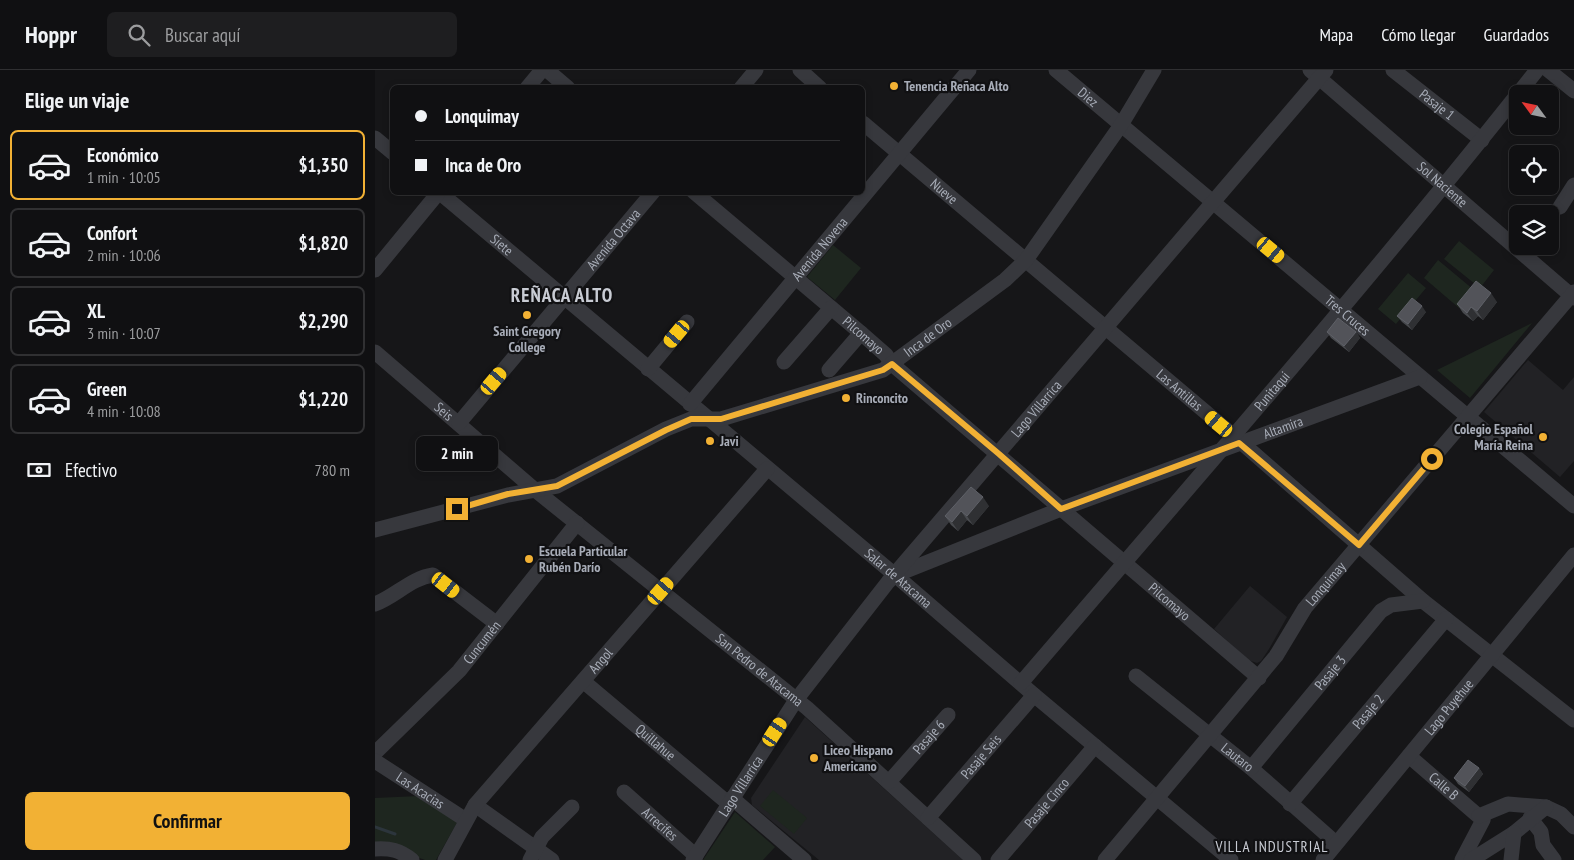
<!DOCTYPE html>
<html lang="es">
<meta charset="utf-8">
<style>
:root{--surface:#101012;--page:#1e1e20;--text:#f1f3f6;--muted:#9c9d9f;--line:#303032;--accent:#f2b134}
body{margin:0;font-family:"PT Sans Narrow",sans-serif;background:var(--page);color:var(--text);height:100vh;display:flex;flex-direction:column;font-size:19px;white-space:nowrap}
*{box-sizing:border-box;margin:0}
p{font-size:16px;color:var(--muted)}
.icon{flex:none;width:28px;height:28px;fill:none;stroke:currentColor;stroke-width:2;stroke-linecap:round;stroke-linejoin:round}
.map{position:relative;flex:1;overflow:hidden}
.details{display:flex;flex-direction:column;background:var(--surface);width:375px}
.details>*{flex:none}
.guide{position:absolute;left:15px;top:15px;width:475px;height:110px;border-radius:8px;box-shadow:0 2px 8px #0003,0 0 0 1px var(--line);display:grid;align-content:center;height:110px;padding:0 25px;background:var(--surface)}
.needle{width:32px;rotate:303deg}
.fabs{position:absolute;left:1134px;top:15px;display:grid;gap:10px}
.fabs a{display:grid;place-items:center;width:50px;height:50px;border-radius:8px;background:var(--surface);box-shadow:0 2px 8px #0003,0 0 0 1px var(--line);font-size:25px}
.end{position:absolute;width:22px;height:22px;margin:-11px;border:6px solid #f2b134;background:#111;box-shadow:0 0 0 2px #111}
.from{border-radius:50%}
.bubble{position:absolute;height:35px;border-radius:8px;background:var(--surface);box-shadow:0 2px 8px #0003,0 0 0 1px var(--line);font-size:16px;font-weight:700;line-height:35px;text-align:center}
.car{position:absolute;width:15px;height:30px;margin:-15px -8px;border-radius:6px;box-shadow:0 0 4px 1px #0007;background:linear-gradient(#f5c518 24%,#345 0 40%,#f5c518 0 76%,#345 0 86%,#f5c518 0)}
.guide b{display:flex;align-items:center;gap:18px;height:48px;font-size:19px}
.guide b+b{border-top:1px solid var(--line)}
.guide i{width:12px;height:12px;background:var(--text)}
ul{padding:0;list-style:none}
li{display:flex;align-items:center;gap:15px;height:70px;margin:0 10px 8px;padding:0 15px;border:2px solid var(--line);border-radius:8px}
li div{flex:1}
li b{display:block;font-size:19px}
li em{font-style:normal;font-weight:700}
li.selected{border-color:var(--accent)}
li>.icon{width:45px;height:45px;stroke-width:1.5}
h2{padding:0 25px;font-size:22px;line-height:60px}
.pay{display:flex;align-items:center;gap:12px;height:55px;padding:0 25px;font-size:19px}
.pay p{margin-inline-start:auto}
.button{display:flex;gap:10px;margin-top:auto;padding:10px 25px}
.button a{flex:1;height:58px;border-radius:8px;background:var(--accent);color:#111;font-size:20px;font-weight:700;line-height:58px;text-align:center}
header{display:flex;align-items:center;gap:30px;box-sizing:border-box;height:70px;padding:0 25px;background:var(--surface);border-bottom:1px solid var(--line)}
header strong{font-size:24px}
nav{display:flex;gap:28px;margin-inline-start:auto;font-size:18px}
.search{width:350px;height:45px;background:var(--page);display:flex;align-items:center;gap:12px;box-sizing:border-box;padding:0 18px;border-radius:8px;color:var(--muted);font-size:19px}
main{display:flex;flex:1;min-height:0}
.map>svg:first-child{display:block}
.built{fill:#222225}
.green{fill:#1e261f}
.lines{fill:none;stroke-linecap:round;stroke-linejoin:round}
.stream{stroke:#2c353c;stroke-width:3}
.minor{stroke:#37383d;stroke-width:15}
.wall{fill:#47494d}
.shaded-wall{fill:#2f3033}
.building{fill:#525359;stroke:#5f6168}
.route{stroke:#f2b134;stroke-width:6}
.poi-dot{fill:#f2b134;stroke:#111113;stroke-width:2}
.labels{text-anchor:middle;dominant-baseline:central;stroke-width:4.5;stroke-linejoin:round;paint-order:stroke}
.poi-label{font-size:14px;font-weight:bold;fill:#a8adb8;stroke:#111113;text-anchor:start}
.street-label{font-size:14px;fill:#a8adb8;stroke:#111113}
.neighbourhood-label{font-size:15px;letter-spacing:1px;fill:#c9ccd4;stroke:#111113}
.district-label{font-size:19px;font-weight:bold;letter-spacing:1px;fill:#c9ccd4;stroke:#111113}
</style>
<header>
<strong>Hoppr</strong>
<div class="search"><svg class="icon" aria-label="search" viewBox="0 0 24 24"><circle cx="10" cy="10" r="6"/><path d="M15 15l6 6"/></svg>Buscar aquí</div>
<nav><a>Mapa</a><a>Cómo llegar</a><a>Guardados</a></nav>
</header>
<main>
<section class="details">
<h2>Elige un viaje</h2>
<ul>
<li class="selected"><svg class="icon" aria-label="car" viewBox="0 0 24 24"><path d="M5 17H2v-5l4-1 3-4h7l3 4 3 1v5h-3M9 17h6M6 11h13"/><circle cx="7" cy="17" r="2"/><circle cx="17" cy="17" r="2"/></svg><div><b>Económico</b><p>1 min · 10:05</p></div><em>$1,350</em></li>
<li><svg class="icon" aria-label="car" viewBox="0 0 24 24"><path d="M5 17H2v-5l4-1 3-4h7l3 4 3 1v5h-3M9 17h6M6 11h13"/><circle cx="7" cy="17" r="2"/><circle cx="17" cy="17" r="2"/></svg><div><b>Confort</b><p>2 min · 10:06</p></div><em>$1,820</em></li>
<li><svg class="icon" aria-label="car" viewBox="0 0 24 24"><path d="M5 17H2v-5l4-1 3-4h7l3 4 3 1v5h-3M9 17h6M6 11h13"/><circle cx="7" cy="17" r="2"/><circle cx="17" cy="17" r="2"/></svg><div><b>XL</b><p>3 min · 10:07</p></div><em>$2,290</em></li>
<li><svg class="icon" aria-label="car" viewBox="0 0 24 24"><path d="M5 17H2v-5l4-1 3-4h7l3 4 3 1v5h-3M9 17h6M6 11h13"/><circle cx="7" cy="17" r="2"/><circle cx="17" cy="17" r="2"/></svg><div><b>Green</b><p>4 min · 10:08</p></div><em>$1,220</em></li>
</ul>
<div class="pay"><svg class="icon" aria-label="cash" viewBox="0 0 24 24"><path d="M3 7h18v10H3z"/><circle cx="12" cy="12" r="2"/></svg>Efectivo<p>780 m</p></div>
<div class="button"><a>Confirmar</a></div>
</section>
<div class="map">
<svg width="1199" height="790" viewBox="0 0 1199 790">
<rect width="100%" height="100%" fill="#161618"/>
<path class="built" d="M1153,290L1188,320L1199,307V391L1185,407L1109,342Z
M875,516L912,547L894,579L886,591L882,593L873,590L839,559Z
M430,647L588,790H444L377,735L376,728Z"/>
<path class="green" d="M1084,171L1119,200L1105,218L1069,189Z
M458,175L486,198L460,230L432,207Z
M1063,190L1099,220L1084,238L1049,208Z
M1033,203L1051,218L1021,254L1003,239Z
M1157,253L1095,328L1062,300Z
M398,720L432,748L419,764L385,736Z
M44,726L83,751L61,790H50L0,772V728Z
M360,742L400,777L388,790H328Z"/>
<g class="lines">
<path class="stream" d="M0,757L20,764"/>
<g class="minor">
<path d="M172,0L193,18"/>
<path d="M425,0L445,18"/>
<path id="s1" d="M681,0L1199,436"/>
<path id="s2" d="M935,0L1199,228"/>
<path id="s3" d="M1018,0L1107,70"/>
<path d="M1173,0L1199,21"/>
<path d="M152,18L167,0"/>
<path d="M366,18L381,0"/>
<path d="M1143,24L1162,0"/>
<path id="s4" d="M488,53L859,366L1048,531L1199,650"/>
<path d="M0,68L18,83"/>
<path id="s5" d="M64,122L520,505L659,625L856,790"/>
<path id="s6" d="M319,122L486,263L511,285L517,294L884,608"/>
<path d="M1185,137L1199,115"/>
<path d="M0,200L64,122"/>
<path id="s7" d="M0,282L160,420L432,638L599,790"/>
<path d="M409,292L456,238"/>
<path d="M273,299L312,252"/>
<path d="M454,300L486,263"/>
<path id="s8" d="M315,334L594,0"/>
<path id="s9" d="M84,353L278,122"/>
<path id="s10" d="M0,460L133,425L182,416L291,359L316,349H346L508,300L630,210L651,190L746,55L779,0"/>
<path id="s11" d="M523,504L686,439L1045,307"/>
<path d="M0,534C21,526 36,508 58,505L122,554"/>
<path id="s12" d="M761,606L876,698L961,773"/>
<path id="s13" d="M208,611L354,734"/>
<path id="s14" d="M646,613C813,418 982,226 1142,25"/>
<path id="s15" d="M0,683L84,601L202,453"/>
<path id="s16" d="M1034,686L1108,750L1087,790"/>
<path id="s17" d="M0,691L91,750"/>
<path id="s18" d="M876,698L1006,541L1016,535L1048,531"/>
<path id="s19" d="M514,712L573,645"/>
<path id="s20" d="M249,722L321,786"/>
<path d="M357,728L429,790"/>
<path id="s21" d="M915,734L1071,549"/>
<path d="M100,735L177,790"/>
<path d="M1104,746L1133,734L1171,737L1186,744L1199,757"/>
<path id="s22" d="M553,748L659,625"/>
<path d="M1155,748L1166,762L1168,775L1179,790"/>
<path d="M0,779C15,778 25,780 37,790"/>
<path id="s23" d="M70,790L100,735L392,399"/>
<path d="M155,790L167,767L197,737"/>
<path id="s24" d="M318,790L421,630L513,512L951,0"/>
<path id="s25" d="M623,790L720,676"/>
<path id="s26" d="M730,790L901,586L930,538L1199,222"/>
<path id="s27" d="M948,790L1199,485"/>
<path d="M1096,790L1139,763L1171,737"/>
<path d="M1136,790L1139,763"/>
</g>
</g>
<path class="wall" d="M1122,232L1108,250L1103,246L1098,251L1088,243L1082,234Z
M1051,242L1037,260L1027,252L1022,246Z
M952,262H981L985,268L974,282L956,268Z
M614,436L598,455L592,450L583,461L576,455L570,446Z
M1104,698L1108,704L1094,722L1083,714L1079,708Z"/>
<path class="shaded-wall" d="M1116,223L1122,232L1108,250L1102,241Z
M1047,236L1051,242L1037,260L1033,254Z
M1096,237L1103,246L1098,251L1092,243Z
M981,262L985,268L974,282L969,276Z
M608,427L614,436L598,455L592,446Z
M586,441L592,450L583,461L577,452Z
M1104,698L1108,704L1094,722L1090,716Z"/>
<path class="building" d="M1101,211L1116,223L1102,241L1096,237L1092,243L1082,234Z
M1037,228L1047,236L1033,254L1022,246Z
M963,248L981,262L969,276L952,262Z
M596,417L608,427L592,446L586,441L577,452L570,446Z
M1093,690L1104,698L1090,716L1079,708Z"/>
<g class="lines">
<path class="route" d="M82,439L133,424L182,416L291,360L316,349H346L508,300L517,294L624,384L686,439L864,373L984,475L1057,389"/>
</g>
<g class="poi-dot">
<circle cx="519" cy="16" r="5"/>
<circle cx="152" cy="245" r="5"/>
<circle cx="471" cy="328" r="5"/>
<circle cx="1168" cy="367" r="5"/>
<circle cx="335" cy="371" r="5"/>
<circle cx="154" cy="489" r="5"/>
<circle cx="439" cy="688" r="5"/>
</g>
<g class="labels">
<g class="poi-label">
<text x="529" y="16">Tenencia Reñaca Alto</text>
<text x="152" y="261" text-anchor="middle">Saint Gregory<tspan x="152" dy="16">College</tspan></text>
<text x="481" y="328">Rinconcito</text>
<text x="1158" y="359" text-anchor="end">Colegio Español<tspan x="1158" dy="16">María Reina</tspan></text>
<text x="345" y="371">Javi</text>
<text x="164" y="481">Escuela Particular<tspan x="164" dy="16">Rubén Darío</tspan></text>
<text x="449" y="680">Liceo Hispano<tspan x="449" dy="16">Americano</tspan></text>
</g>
<g class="street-label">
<text stroke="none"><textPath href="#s1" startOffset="42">Diez</textPath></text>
<text stroke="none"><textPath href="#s3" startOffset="56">Pasaje 1</textPath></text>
<text stroke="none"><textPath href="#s2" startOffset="175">Sol Naciente</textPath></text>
<text stroke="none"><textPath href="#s4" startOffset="106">Nueve</textPath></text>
<text stroke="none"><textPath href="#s9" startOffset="240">Avenida Octava</textPath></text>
<text stroke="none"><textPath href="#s5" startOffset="82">Siete</textPath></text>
<text stroke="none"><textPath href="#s8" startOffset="202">Avenida Novena</textPath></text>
<text stroke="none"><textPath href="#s1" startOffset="381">Tres Cruces</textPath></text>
<text stroke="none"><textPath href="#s6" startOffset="222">Pilcomayo</textPath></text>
<text stroke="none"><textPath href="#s10" startOffset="592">Inca de Oro</textPath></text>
<text stroke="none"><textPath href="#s4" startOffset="414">Las Antillas</textPath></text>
<text stroke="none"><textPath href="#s14" startOffset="385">Punitaqui</textPath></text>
<text stroke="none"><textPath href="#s24" startOffset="568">Lago Villarrica</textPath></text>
<text stroke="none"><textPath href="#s7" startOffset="91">Seis</textPath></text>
<text stroke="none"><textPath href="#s11" startOffset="412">Altamira</textPath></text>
<text stroke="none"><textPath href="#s5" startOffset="600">Salar de Atacama</textPath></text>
<text stroke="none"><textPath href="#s26" startOffset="354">Lonquimay</textPath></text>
<text stroke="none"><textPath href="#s6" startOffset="628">Pilcomayo</textPath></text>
<text stroke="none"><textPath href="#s15" startOffset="154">Cuncumén</textPath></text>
<text stroke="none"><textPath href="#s23" startOffset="254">Angol</textPath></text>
<text stroke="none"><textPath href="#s7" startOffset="499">San Pedro de Atacama</textPath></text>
<text stroke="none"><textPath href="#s18" startOffset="124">Pasaje 3</textPath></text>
<text stroke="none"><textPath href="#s27" startOffset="198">Lago Puyehue</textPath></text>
<text stroke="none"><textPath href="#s21" startOffset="121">Pasaje 2</textPath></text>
<text stroke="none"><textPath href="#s19" startOffset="60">Pasaje 6</textPath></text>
<text stroke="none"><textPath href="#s13" startOffset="95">Quillahue</textPath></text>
<text stroke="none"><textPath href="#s22" startOffset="81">Pasaje Seis</textPath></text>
<text stroke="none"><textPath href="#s12" startOffset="130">Lautaro</textPath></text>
<text stroke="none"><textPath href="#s16" startOffset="46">Calle B</textPath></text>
<text stroke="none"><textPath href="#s24" startOffset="88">Lago Villarrica</textPath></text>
<text stroke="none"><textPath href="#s17" startOffset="54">Las Acacias</textPath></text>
<text stroke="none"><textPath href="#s25" startOffset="75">Pasaje Cinco</textPath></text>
<text stroke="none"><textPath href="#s20" startOffset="48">Arrecifes</textPath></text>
</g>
<g class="neighbourhood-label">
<text x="897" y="776">VILLA INDUSTRIAL</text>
</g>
<g class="district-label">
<text x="187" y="225">REÑACA ALTO</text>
</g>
</g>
</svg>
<div class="fabs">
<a><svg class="needle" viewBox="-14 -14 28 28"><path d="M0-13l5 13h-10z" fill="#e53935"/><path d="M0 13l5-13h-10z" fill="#9c9d9f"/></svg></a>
<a><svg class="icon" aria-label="locate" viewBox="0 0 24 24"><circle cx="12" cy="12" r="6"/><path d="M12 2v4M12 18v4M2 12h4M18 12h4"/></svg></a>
<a><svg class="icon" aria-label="layers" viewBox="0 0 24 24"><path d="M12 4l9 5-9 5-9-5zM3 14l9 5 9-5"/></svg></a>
</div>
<i class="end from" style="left:1057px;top:389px"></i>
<i class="end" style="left:82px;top:439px"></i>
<div class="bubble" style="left:41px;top:366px;width:82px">2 min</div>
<i class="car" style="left:896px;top:180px;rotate:130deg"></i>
<i class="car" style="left:302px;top:264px;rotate:220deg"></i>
<i class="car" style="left:119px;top:311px;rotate:40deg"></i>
<i class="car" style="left:844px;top:354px;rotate:310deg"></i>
<i class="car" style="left:71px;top:515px;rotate:128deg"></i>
<i class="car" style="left:286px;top:521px;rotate:41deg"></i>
<i class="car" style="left:400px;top:662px;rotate:33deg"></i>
<div class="guide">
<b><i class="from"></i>Lonquimay</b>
<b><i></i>Inca de Oro</b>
</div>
</div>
</main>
